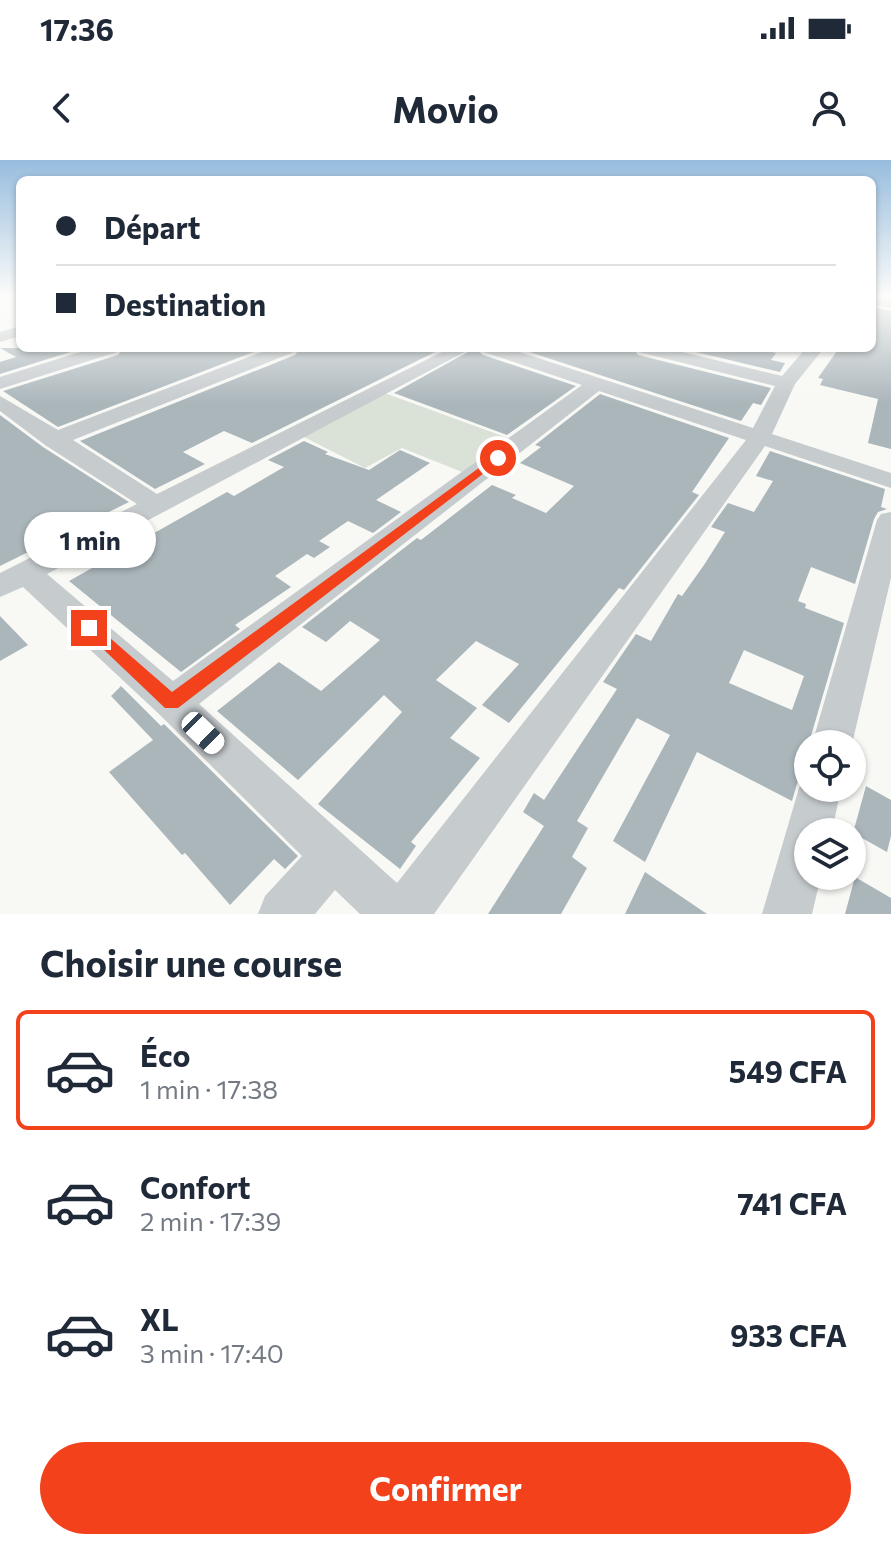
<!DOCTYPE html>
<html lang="fr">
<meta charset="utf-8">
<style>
:root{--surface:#fff;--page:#f2f2f3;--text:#1f2937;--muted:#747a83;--line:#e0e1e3;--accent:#f2411b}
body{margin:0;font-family:Commissioner,sans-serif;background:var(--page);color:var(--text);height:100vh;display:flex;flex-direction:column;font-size:30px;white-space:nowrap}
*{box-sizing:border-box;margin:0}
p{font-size:26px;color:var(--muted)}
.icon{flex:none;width:44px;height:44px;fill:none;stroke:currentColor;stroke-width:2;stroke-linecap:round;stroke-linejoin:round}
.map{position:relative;height:754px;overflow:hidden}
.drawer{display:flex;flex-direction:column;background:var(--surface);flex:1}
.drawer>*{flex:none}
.hud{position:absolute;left:16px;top:16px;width:860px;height:176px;border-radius:12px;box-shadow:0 2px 6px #0004;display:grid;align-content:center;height:176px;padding:0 40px;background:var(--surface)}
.fabs{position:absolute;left:794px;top:570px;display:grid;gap:16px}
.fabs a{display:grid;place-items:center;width:72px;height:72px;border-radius:50%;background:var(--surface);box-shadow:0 2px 6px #0004;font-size:40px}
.end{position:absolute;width:36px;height:36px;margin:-18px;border:10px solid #f2411b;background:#fff;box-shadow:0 0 0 4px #fff}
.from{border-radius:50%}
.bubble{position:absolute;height:56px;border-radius:28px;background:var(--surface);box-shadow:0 2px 6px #0004;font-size:26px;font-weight:700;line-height:56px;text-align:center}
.car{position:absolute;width:24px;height:48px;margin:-24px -12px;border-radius:10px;box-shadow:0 0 6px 2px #0007;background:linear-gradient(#fff 24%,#345 0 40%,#fff 0 76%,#345 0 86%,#fff 0)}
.hud b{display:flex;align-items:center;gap:28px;height:76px;font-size:30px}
.hud b+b{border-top:2px solid var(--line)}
.hud i{width:20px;height:20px;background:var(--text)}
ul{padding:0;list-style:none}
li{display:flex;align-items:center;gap:24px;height:120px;margin:0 16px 12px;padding:0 24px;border:4px solid transparent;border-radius:12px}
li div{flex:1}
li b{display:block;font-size:30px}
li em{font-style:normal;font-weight:700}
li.on{border-color:var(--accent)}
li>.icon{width:72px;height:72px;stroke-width:1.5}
h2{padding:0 40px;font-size:36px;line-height:96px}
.action{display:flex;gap:16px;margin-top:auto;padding:16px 40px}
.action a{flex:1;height:92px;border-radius:48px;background:var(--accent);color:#fff;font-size:32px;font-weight:700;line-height:92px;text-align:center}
.status{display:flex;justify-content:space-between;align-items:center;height:56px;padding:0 40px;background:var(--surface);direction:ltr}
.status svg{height:22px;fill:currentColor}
header{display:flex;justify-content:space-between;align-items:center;height:104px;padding:0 40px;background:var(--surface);font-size:36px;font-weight:700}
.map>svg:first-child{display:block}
.green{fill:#dae1d6}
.building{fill:#abb6bb;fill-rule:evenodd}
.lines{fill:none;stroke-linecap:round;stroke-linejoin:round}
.minor{fill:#c6cbce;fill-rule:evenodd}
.route{fill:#f2411b}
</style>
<div class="status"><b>17:36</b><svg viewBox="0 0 49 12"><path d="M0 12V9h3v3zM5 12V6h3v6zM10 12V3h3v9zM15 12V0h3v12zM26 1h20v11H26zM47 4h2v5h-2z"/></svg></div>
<header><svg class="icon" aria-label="back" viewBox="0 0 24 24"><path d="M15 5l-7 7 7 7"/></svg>Movio<svg class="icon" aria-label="person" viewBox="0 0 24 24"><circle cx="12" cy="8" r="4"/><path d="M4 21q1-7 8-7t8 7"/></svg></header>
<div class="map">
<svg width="891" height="754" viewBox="0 0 891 754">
<rect width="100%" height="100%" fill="#f8f8f5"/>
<path class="green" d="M379,231L508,278L462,312L402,288L365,308L298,274Z"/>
<path class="building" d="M872,147L891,151V289L868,283L878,239L820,225L823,219L818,218L839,188H872Z
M0,188H83L0,214V202L16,197Z
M123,188H264L58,267L3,231L118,195Z
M300,188H443L252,283L224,271L183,292L205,304L155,329L80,281L295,195Z
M475,188L483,195L576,226L507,275L394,233Z
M517,188H633L638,195L771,228L761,245L753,243L741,261Z
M679,188H755L776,193L771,200L785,203L780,212Z
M600,234L729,278L692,332L699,335L624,430L619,428L509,563L482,545L519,504L476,481L436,520L477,548L450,578L480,598L411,682L416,686L400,709L318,644L402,552L384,535L298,620L217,551L279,502L321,531L380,480L350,461L326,482L302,467L417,378L421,380L492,325L516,335L512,338L546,353L574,326L520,303L541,287L535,285Z
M0,255L43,287L129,342L0,406Z
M304,281L328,292L325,294L369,310L400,290L430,303L376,340L401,352L373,373L348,361L319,381L330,387L314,398L307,394L275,416L291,427L235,465L240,469L181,512L69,421L227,332L234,336L284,307L268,300Z
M770,291L885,329L881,347L887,349L878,352L874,359L855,424L811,407L798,441L806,444L805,448L844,463L792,641L697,592L645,702L613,681L670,575L637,558L577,661L588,668L572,697L587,708L561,754H488L544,666L523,652L534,633L544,640L617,529L603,522L636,474L651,481L678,434L682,436L704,405L725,372L711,367L728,343L754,352L773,321L756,316ZM744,490L804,516L792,550L729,523Z
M0,456L28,485L0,501Z
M121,526L161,566L164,564L298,696L285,709L274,699L230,745L185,693L182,695L109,612L153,580L111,536Z
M866,626L891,640V676L887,692L853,673Z
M645,712L707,754H625Z
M855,717L891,738V754H845Z"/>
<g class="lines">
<path class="minor" d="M872,137L891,140V148L872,144Z
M20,166V176L0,182V172Z
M93,188H120L117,192L0,229V217Z
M272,188H297L294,192L73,280L157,334L450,188H472L47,414L173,521L582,225L484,192L481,188H507L753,268L775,226L639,192L636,188H666L782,216L806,188H824L795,224L772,274L891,313V328L765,286L434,754H360L335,730L315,754H258L265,736L302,696L159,554L23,427L0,437V413L137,344L45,285L0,251V236L58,270ZM599,231L746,280L397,723L199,544Z
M891,352V418L852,584H812L877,360L881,354Z
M808,612V628H841L832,672H808V716H821L812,754H762L799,628Z"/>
</g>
<linearGradient id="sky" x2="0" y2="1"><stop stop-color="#97bdde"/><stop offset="0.56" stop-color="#fcfcfa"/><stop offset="1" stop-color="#fcfcfa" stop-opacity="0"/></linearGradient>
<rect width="891" height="243" fill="url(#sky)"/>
<path class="route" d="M498,294L501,295V300L178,548H165L81,468L84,464H94L172,532Z"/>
</svg>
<div class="fabs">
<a><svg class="icon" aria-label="locate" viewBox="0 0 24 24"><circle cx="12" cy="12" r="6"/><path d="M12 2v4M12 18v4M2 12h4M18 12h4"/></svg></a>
<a><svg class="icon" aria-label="layers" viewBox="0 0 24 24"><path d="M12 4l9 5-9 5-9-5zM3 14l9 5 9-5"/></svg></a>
</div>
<i class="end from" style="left:498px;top:298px"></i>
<i class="end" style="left:89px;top:468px"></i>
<div class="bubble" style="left:24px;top:352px;width:132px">1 min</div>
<i class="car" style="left:203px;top:573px;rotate:134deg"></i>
<div class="hud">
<b><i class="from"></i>Départ</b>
<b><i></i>Destination</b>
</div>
</div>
<section class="drawer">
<h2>Choisir une course</h2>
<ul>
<li class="on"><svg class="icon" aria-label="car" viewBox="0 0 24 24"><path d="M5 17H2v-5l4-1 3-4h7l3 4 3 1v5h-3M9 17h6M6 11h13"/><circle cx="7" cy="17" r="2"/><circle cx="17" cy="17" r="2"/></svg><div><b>Éco</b><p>1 min · 17:38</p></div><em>549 CFA</em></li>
<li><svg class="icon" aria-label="car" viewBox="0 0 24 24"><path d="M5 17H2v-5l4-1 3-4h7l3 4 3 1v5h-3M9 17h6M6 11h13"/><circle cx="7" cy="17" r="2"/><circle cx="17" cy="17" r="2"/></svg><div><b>Confort</b><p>2 min · 17:39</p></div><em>741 CFA</em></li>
<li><svg class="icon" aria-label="car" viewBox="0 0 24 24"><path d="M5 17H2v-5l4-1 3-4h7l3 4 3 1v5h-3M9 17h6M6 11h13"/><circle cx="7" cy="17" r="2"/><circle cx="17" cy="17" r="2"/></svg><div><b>XL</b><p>3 min · 17:40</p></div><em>933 CFA</em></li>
</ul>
<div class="action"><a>Confirmer</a></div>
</section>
